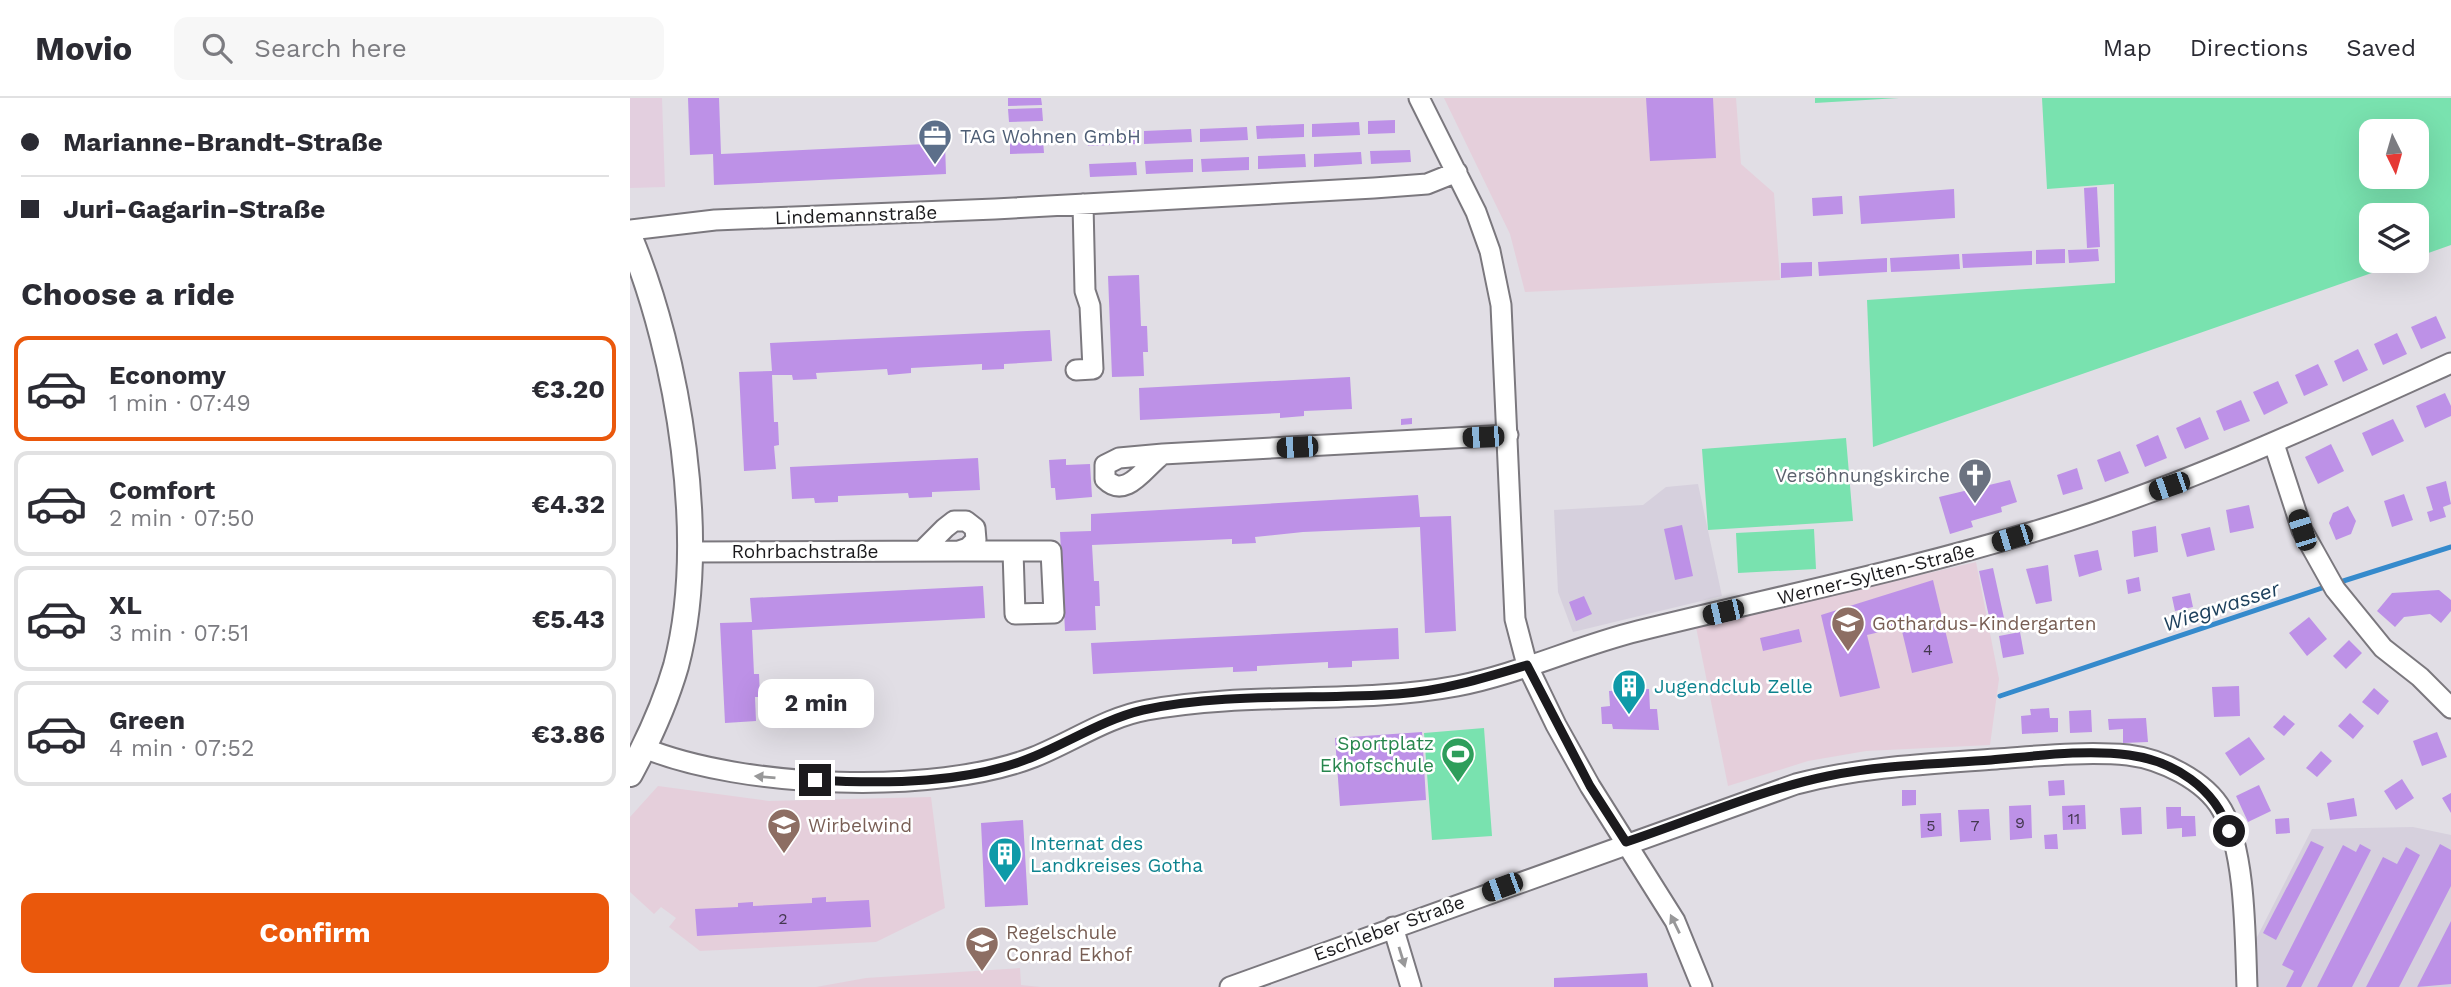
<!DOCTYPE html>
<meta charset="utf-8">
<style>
:root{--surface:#fff;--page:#f7f7f7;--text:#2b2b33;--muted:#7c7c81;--line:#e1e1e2;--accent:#ea580c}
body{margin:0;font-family:"Work Sans",sans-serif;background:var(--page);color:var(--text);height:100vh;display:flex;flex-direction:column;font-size:26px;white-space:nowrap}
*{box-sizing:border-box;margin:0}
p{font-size:23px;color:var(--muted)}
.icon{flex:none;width:38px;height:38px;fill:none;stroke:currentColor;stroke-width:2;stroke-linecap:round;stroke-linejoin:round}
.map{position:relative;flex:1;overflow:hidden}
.panel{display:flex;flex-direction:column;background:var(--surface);width:630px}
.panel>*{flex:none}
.top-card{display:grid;align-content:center;height:154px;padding:0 21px;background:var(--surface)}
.needle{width:46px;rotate:175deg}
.buttons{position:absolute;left:1729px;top:21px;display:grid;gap:14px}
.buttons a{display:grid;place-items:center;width:70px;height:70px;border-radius:14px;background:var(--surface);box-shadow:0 7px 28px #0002;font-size:35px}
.end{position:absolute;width:32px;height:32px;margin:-16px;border:9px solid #1b1a1d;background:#fff;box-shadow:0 0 0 4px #fff}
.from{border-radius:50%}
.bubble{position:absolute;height:49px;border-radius:14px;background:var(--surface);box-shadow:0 7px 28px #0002;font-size:23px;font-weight:700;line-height:49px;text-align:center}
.car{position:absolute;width:21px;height:42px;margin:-21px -10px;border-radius:9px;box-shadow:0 0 5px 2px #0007;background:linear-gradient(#222 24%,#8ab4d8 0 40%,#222 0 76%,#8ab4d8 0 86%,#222 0)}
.top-card b{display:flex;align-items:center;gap:24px;height:66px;font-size:26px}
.top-card b+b{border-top:2px solid var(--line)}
.top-card i{width:18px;height:18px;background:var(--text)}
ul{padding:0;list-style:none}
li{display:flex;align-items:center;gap:21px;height:105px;margin:0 14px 10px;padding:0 7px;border:4px solid var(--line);border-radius:14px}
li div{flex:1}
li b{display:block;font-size:26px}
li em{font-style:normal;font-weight:700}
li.on{border-color:var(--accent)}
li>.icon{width:63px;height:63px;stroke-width:1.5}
h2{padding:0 21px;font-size:32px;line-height:84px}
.action{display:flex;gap:14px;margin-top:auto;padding:14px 21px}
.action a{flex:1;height:80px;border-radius:14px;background:var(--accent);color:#fff;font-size:28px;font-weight:700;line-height:80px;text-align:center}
header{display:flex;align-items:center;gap:42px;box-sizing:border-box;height:98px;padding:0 35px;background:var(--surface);border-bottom:2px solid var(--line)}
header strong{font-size:33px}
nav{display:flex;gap:38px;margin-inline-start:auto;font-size:24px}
.search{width:490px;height:63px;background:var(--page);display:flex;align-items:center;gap:18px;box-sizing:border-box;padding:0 24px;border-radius:14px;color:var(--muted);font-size:26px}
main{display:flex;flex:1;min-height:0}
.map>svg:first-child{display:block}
.commercial{fill:#e3cfdf}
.built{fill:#d6d0dd}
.education{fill:#e5cfdb}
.green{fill:#79e2af;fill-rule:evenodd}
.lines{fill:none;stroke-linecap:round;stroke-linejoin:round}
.stream{stroke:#358acc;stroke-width:5}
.building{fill:#bd91e7}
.minor-casing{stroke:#7b787e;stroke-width:23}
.tertiary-casing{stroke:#7b787e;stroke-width:28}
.minor{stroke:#fff;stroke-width:19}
.tertiary{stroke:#fff;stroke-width:24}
.oneway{fill:#989899}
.route{stroke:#1b1a1d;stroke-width:9}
.labels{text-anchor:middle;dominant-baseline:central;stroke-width:5;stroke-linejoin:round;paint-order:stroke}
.number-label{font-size:16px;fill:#443850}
.service-label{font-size:19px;fill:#4e5e75;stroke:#fff;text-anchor:start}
.street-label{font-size:19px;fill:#1b1a1d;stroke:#fff}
.worship-label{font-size:19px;fill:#5b616d;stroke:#fff;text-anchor:end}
.education-label{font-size:19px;fill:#785e54;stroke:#fff;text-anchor:start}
.culture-label{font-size:19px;fill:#0d838f;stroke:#fff;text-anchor:start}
.leisure-label{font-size:19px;fill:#27864d;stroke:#fff;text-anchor:end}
.water-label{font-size:21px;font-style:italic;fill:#1e415d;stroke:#fff}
</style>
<header>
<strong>Movio</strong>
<div class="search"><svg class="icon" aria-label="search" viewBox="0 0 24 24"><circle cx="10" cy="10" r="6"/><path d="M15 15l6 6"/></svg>Search here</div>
<nav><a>Map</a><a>Directions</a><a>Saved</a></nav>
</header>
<main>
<section class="panel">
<div class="top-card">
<b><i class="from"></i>Marianne-Brandt-Straße</b>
<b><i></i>Juri-Gagarin-Straße</b>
</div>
<h2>Choose a ride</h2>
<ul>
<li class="on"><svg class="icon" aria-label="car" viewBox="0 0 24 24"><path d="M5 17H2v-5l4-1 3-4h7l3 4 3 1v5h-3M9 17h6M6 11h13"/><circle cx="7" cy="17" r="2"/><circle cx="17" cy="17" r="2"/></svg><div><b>Economy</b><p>1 min · 07:49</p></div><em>€3.20</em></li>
<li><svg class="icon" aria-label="car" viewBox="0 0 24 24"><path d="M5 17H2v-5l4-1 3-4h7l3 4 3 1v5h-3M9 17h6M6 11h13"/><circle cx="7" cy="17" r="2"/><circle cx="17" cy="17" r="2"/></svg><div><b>Comfort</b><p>2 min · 07:50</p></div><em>€4.32</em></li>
<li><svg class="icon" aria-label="car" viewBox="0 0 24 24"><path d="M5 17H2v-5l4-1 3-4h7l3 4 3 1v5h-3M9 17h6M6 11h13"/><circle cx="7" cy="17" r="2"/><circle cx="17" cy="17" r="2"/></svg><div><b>XL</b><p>3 min · 07:51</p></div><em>€5.43</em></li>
<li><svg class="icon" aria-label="car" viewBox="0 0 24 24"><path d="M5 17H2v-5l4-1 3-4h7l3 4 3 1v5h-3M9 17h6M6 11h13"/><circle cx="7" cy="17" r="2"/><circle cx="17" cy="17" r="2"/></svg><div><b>Green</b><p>4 min · 07:52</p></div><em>€3.86</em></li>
</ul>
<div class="action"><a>Confirm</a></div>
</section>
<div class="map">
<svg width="1821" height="889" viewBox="0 0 1821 889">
<rect width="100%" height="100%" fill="#e1dee5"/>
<path class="commercial" d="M0,0H32L35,89L0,90Z"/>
<path class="built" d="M1068,386L1092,498L943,534L928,494L924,412L1013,407L1036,389Z
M1783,729L1821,737V889H1627L1625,843L1682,731Z"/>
<path class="education" d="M814,0H1106L1111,66L1144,95L1150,182L895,194L880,136Z
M1346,464L1369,581L1360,647L1236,653L1178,663L1098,688L1066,529Z
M28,688L139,703L301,699L315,810L246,844L70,853L39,829L46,820L31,809L24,816L0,794V719Z
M390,870L391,887L411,889H186L236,880Z"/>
<path class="green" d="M1185,0H1269L1185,5Z
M1412,0H1821V147L1787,159V117H1741V163H1776L1243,349L1237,202L1485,185L1484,86L1417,91ZM1787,33V79H1741V33Z
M1216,340L1223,423L1078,432L1072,351Z
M1184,431L1186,471L1108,475L1106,435Z
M854,630L862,738L802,742L794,635Z"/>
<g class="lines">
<path class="stream" d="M1707,485L1821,449
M1370,598L1698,488"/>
</g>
<path class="building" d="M58,0H89L91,56L315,45L316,76L84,87L83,56L60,57Z
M378,0H411L412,7L378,8Z
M1016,0H1083L1086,60L1020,63Z
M412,10L413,23L379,24L378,11Z
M765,22V35L738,36V23Z
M729,24L730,37L682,39V26Z
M674,26V39L627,41L626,28Z
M617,29L618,42L570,44V31Z
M561,31L562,44L514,46V33Z
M505,34V46L458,48L457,36Z
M413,42L414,55L380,56V43Z
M780,52L781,64L741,66L740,53Z
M731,54L732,66L684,69V56Z
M675,56L676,69L628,71V58Z
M619,59V72L572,74L571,61Z
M563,61V74L516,76L515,63Z
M506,64L507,77L460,79L459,66Z
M1467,89L1470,149L1457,150L1454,90Z
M1324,91L1325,120L1231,126L1229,98Z
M1212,98L1213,116L1183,118L1182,100Z
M1435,151V165L1406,166V152Z
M1468,151L1469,163L1439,165L1438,152Z
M1402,153V167L1333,170L1332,156Z
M1329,156L1330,171L1261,174L1260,160Z
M1257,160V174L1189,178L1188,164Z
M1182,164V178L1151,180V165Z
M509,177L511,228H517L518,254H513L514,278L482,279L478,178Z
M1806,218L1816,240L1791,251L1781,229Z
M420,232L422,263L374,266V271L352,272V266L281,270V275L258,277L257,271L186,275L187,281L163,282L162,277H142L144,324H148L149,347L144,348L146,371L114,373L109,274L142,273L140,245Z
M1767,235L1777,256L1753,267L1744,246Z
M1728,251L1738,272L1713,284L1704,263Z
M1688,266L1698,287L1674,298L1665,277Z
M720,279L722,311L674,313V318L650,320V315L510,322L509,290Z
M1648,283L1658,305L1634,317L1623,294Z
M1815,295L1821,308V318L1795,330L1786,308Z
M1611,302L1620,323L1594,333L1586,313Z
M1570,319L1579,341L1555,351L1546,330Z
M782,320V326L771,327V321Z
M1763,321L1774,343L1742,358L1732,335Z
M1528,337L1537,360L1515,369L1506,347Z
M1701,346L1714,373L1688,386L1675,359Z
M1490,353L1499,375L1475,384L1467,362Z
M348,360L350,392L302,394V399L279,400L278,395L208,398V404L185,405L184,400L162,401L160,369Z
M436,361V367L460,366L462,399L426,402L425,390H421L419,362Z
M1447,370L1453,391L1433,397L1427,377Z
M1380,382L1387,404L1371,409L1372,414L1341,423L1343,429L1320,436L1309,399Z
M1816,383L1821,406L1813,409L1816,419L1800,424L1797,414L1803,412L1796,389Z
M1774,396L1783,422L1762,429L1754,403Z
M788,397L790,419L821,418L826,533L795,535L790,429L673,434L625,439L626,445L602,446V441L462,447L464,483H469L470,508H465L466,532L435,533L430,434L461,433V416Z
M1619,407L1624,430L1600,435L1596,412Z
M1718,408L1726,423L1721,436L1706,442L1699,425L1703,415Z
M1052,427L1063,478L1045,482L1034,431Z
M1526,428L1528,454L1504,459L1502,433Z
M1580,429L1585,452L1557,459L1551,436Z
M1468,452L1472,472L1449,479L1444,457Z
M1418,467L1422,503L1406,506L1396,471Z
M1363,470L1376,529L1362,532L1349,473Z
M1509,479L1511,493L1498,496L1496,482Z
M1303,482L1323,565L1282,575L1271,529L1237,537L1250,590L1210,599L1191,517Z
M353,488L355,520L122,532L124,576H129L130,599H125L126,623L95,625L90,525L122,524L120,500Z
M1809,492L1821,502V513L1811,525L1800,516L1774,519L1765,529L1747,513L1762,495Z
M1560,495L1563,509L1545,513L1542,499Z
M954,498L962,516L946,523L939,504Z
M1679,519L1697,541L1677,558L1659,535Z
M768,530L769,561L722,563V569L698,570V564L627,568V573L603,574V569L463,576L461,545Z
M1169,531L1172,544L1133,553L1130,540Z
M1390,534L1394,556L1373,560L1369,538Z
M1719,542L1732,555L1716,571L1703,558Z
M1609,588L1610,618L1584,619L1582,589Z
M1744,590L1759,603L1748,617L1732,604Z
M1019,591L1020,611H1027L1029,632L983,631L982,626H972L971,609L980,608L979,593Z
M1419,610L1420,620H1428V634L1392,636L1391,618L1401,617L1400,611Z
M1461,612L1462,634L1440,635L1439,613Z
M1720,615L1734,628L1723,641L1708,628Z
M1654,617L1665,626L1654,638L1643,629Z
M1516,620L1518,644L1493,645V631L1479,632L1478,621Z
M792,634L796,702L710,708L705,640Z
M1807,634L1817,659L1792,668L1783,643Z
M1619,639L1635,661L1610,678L1595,655Z
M1691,653L1702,663L1687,679L1676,670Z
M1772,681L1784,700L1766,712L1754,693Z
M1434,682L1435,697L1419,698L1418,683Z
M1629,687L1641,713L1618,724L1606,698Z
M1272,692H1286V707L1272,708Z
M1821,695V715L1812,700Z
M1724,700L1727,718L1700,722L1697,705Z
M1401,707L1402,740L1380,742L1379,708Z
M1455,707L1456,731L1433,732L1432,708Z
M1511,709L1512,736L1492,737L1490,710Z
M1536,709H1551V718H1565L1566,738L1552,739V730L1537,731Z
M1359,711L1361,742L1330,744L1328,712Z
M1311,715L1312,738L1291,740L1290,716Z
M1659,720L1660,735L1646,736L1645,721Z
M393,722L398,807L355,809L351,725Z
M1427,736L1428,751H1415L1414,737Z
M1681,743L1694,749L1646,842L1633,835Z
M1730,746L1741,752L1671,889H1656L1664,873L1652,867L1713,747L1726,754Z
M1810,746L1821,752V788L1769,889H1736Z
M1776,749L1790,757L1722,889H1687L1753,759L1767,766Z
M196,799V804L239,802L241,829L67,838L65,811L108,809V805L123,804V808L182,805V800Z
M1821,823V886L1787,889Z
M1017,875L1018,889H924V880Z"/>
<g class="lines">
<g class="minor-casing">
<path id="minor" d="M789,0L846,114L860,153L871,207L885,521L897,567L926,627L960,688L1045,823L1072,889
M0,132L85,122L365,111L744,90L797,86L827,74
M446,272L463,271L460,208L455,193L453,106
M1644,346L1672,432L1705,491L1753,550L1790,579L1821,610
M533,356C516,367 497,403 475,381V367L489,360L533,356L878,337
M329,453H421L424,515L385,516L383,453
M59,454L329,453L338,450L346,442L345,430L336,423H324L315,430L292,453
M14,650C112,690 305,698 404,659C442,644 477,619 517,612C619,593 725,607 827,588C889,576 947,548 1008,533C1145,499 1284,471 1419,429C1558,386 1689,325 1821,265
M763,829L781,889
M600,889L1166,686C1231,669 1299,666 1366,661C1409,658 1455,653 1498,657C1531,661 1575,682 1592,712C1616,754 1615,840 1617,889"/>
</g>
<g class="tertiary-casing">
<path id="tertiary" d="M0,140C49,258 79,443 46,568C35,606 19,641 0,676"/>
</g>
<use href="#minor" class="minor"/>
<use href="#tertiary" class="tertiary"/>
</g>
<defs><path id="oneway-solid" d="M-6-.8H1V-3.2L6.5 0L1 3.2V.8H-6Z" transform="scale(1.75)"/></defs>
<g class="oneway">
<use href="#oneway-solid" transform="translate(135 679) rotate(-175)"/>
<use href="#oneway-solid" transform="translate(1045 826) rotate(-116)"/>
<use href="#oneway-solid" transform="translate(772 859) rotate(73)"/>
</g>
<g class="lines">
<path class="route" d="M185,682C255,686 339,686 405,658C441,643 475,621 513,612C596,594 683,602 768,596C812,593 854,580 897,567L960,688L996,744C1062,722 1130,692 1198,678C1251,667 1307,666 1361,662C1406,658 1455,651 1499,657C1544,663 1585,690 1599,733"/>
</g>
<defs>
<g id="office-pin" transform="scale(1.75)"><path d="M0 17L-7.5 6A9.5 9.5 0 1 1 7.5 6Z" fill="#5c6f8a" stroke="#fff"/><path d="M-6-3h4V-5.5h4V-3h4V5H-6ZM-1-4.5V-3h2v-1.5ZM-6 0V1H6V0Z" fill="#fff"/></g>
<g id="church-pin" transform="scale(1.75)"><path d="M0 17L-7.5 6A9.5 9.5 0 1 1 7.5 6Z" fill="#6b7280" stroke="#fff"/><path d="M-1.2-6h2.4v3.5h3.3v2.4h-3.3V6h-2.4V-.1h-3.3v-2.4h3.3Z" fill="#fff"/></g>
<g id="school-pin" transform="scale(1.75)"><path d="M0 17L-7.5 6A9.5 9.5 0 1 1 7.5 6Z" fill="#8d6e63" stroke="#fff"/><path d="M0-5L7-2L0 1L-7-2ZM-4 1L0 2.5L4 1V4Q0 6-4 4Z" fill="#fff"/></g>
<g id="building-pin" transform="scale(1.75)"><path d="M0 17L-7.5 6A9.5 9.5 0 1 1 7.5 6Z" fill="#0f9aa8" stroke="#fff"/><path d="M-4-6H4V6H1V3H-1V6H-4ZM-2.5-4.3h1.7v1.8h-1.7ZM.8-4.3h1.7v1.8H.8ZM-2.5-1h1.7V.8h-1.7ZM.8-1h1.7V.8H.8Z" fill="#fff"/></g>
<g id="stadium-pin" transform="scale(1.75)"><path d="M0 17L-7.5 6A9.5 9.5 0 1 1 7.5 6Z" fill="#2e9e5b" stroke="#fff"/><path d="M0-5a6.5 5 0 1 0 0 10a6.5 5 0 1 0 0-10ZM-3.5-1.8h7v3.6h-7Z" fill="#fff"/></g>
</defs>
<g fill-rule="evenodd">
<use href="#office-pin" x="305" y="38"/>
<use href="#church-pin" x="1345" y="377"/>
<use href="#school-pin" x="1218" y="525"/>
<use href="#building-pin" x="999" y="588"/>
<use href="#stadium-pin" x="828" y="656"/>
<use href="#school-pin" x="154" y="727"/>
<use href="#building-pin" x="375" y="756"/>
<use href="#school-pin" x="352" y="845"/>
</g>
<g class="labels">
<g class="number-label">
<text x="1298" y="551">4</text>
<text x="1444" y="720">11</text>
<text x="1390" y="724">9</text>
<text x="1301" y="727">5</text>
<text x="1345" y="727">7</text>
<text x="153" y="820">2</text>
</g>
<g class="service-label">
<text x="330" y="38">TAG Wohnen GmbH</text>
</g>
<g class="street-label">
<text transform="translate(226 117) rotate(-2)">Lindemannstraße</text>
<text x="175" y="453">Rohrbachstraße</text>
<text transform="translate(1246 476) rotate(-14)">Werner-Sylten-Straße</text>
<text transform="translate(759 830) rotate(-20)">Eschleber Straße</text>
</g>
<g class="worship-label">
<text x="1320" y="377">Versöhnungskirche</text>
</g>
<g class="education-label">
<text x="1242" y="525">Gothardus-Kindergarten</text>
<text x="178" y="727">Wirbelwind</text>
<text x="376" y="834">Regelschule<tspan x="376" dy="22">Conrad Ekhof</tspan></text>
</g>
<g class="culture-label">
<text x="1024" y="588">Jugendclub Zelle</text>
<text x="400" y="745">Internat des<tspan x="400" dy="22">Landkreises Gotha</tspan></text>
</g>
<g class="leisure-label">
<text x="804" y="645">Sportplatz<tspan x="804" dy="22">Ekhofschule</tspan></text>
</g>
<g class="water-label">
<text transform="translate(1591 508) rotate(-18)">Wiegwasser</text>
</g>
</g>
</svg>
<div class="buttons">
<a><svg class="needle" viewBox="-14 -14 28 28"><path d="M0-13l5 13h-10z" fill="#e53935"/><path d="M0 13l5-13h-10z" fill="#7c7c81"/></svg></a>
<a><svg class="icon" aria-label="layers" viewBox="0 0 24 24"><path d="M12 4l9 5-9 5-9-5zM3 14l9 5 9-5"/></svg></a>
</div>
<i class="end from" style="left:1599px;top:733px"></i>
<i class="end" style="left:185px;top:682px"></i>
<div class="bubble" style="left:128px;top:581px;width:116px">2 min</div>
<i class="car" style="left:853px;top:339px;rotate:267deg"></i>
<i class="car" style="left:667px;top:349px;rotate:267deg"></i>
<i class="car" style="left:1539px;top:388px;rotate:251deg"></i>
<i class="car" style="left:1672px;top:432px;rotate:342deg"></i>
<i class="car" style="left:1382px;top:440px;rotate:253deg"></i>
<i class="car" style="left:1093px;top:514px;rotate:257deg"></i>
<i class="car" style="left:872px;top:789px;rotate:250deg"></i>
</div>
</main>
